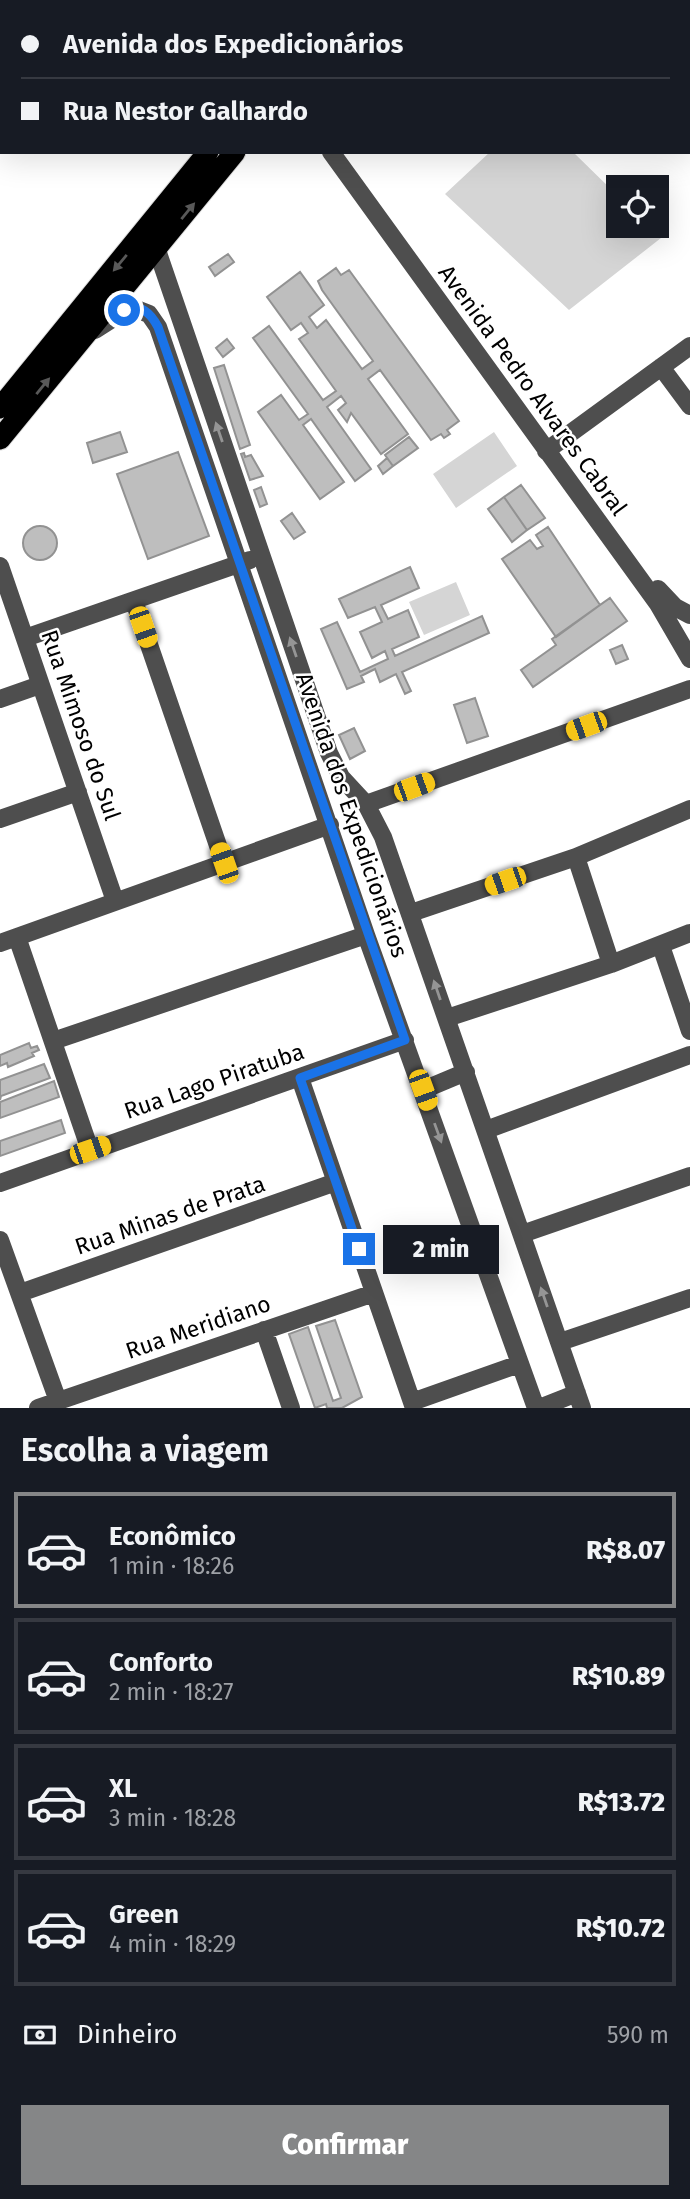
<!DOCTYPE html>
<html lang="pt">
<meta charset="utf-8">
<style>
:root{--surface:#171b24;--page:#20242c;--text:#f1f3f6;--muted:#9ea1a6;--line:#363941;--accent:#858687}
body{margin:0;font-family:"Fira Sans",sans-serif;background:var(--page);color:var(--text);height:100vh;display:flex;flex-direction:column;font-size:26px;white-space:nowrap}
*{box-sizing:border-box;margin:0}
p{font-size:23px;color:var(--muted)}
.icon{flex:none;width:38px;height:38px;fill:none;stroke:currentColor;stroke-width:2;stroke-linecap:round;stroke-linejoin:round}
.map{position:relative;height:1408px;overflow:hidden}
.side{display:flex;flex-direction:column;background:var(--surface);flex:1}
.side>*{flex:none}
.hud{position:absolute;left:0px;top:0px;width:691px;height:154px;box-shadow:0 7px 28px #0002;display:grid;align-content:center;height:154px;padding:0 21px;background:var(--surface)}
.tools{position:absolute;left:606px;top:175px;display:grid;gap:14px}
.tools a{display:grid;place-items:center;width:63px;height:63px;border-radius:0px;background:var(--surface);box-shadow:0 7px 28px #0002;font-size:35px}
.end{position:absolute;width:32px;height:32px;margin:-16px;border:9px solid #1a73e8;background:#fff;box-shadow:0 0 0 4px #fff}
.from{border-radius:50%}
.bubble{position:absolute;height:49px;border-radius:0px;background:var(--surface);box-shadow:0 7px 28px #0002;font-size:23px;font-weight:800;line-height:49px;text-align:center}
.car{position:absolute;width:21px;height:42px;margin:-21px -10px;border-radius:9px;box-shadow:0 0 5px 2px #0007;background:linear-gradient(#f5c518 24%,#345 0 40%,#f5c518 0 76%,#345 0 86%,#f5c518 0)}
.hud b{display:flex;align-items:center;gap:24px;height:66px;font-size:26px}
.hud b+b{border-top:2px solid var(--line)}
.hud i{width:18px;height:18px;background:var(--text)}
ul{padding:0;list-style:none}
li{display:flex;align-items:center;gap:21px;height:116px;margin:0 14px 10px;padding:0 7px;border:4px solid var(--line);border-radius:0px}
li div{flex:1}
li b{display:block;font-size:26px}
li em{font-style:normal;font-weight:800}
li.active{border-color:var(--accent)}
li>.icon{width:63px;height:63px;stroke-width:1.5}
h2{padding:0 21px;font-size:32px;line-height:84px}
.pay{display:flex;align-items:center;gap:18px;height:77px;padding:0 21px;font-size:26px}
.pay p{margin-inline-start:auto}
.primary-button{display:flex;gap:14px;margin-top:auto;padding:14px 21px}
.primary-button a{flex:1;height:80px;border-radius:0px;background:var(--accent);color:#fff;font-size:28px;font-weight:800;line-height:80px;text-align:center}
.map>svg:first-child{display:block}
.green{fill:#d5d5d5}
.building{fill:#bebebe;stroke:#929292;stroke-width:2}
.lines{fill:none;stroke-linecap:round;stroke-linejoin:round}
.highway-casing{stroke:#dbdbdb;stroke-width:23}
.minor{stroke:#4e4e4e;stroke-width:18}
.highway{stroke:#000;stroke-width:21}
.oneway{fill:#595959}
.oneway2{fill:#959595}
.route{stroke:#1a73e8;stroke-width:9}
.labels{text-anchor:middle;dominant-baseline:central;stroke-width:5;stroke-linejoin:round;paint-order:stroke}
.street-label{font-size:23px;fill:#000;stroke:#fff}
</style>
<div class="map">
<svg width="690" height="1408" viewBox="0 0 690 1408">
<rect width="100%" height="100%" fill="#fff"/>
<path class="green" d="M490,152H573L618,196V226H648L661,238L569,310L445,194Z
M494,432L517,466L456,508L433,474Z
M456,582L470,615L424,635L409,602Z"/>
<path class="building" d="M228,254L234,262L215,276L209,267Z
M336,268L341,275L349,270L459,421L447,430L450,434L444,438L441,434L431,440L380,370L368,379L408,434L381,454L351,413L347,422L338,410L346,403L341,396L327,407L371,469L355,481L311,419L303,425L344,482L320,499L258,412L281,395L299,420L308,414L253,338L269,326L323,400L336,391L299,339L308,333L301,323L291,330L267,297L300,272L324,305L309,317L317,328L326,320L362,369L373,361L322,290L318,281Z
M227,339L234,348L223,357L216,348Z
M224,365L250,445L240,449L214,368Z
M120,432L127,452L93,463L87,443Z
M409,437L418,448L393,466L385,455Z
M178,452L209,536L148,559L117,474Z
M244,453L245,457L251,455L263,476L250,480L241,454Z
M387,458L393,466L383,474L378,466Z
M521,485L545,518L527,530L504,497Z
M261,487L267,504L260,507L254,490Z
M504,497L527,530L512,542L488,509Z
M292,513L305,532L294,539L281,521Z
M23 543a17 17 0 1 1 34 0a17 17 0 1 1-34 0Z
M548,527L600,605L556,637L502,559L530,540L537,549L543,546L536,535Z
M410,567L419,588L381,605L388,619L408,610L419,637L392,649L395,656L482,616L489,633L402,672L411,691L405,694L396,674L380,682L375,669L361,676L364,682L347,689L321,629L337,622L360,672L388,659L385,651L372,658L360,632L382,622L375,607L348,618L339,599Z
M610,598L627,621L533,687L521,670L556,645L552,639Z
M622,645L628,659L616,664L610,650Z
M475,698L488,736L467,743L454,705Z
M354,728L365,751L350,759L339,735Z
M29,1043L31,1048L37,1046L39,1050L32,1053L34,1056L8,1067L7,1063L0,1066V1055Z
M44,1064L50,1078L1,1096L0,1100V1080Z
M54,1081L59,1097L0,1118V1102Z
M61,1120L65,1133L0,1156V1141Z
M335,1320L362,1397L342,1408H327L326,1404L315,1408L289,1334L308,1327L333,1401L341,1398L316,1326Z"/>
<g class="lines">
<g class="highway-casing">
<path id="highway" d="M329,2L330,0
M356,2L357,0
M0,408L208,152
M0,439L235,152"/>
</g>
<path class="minor" d="M331,152L658,604L690,659
M157,250L329,753L341,777L366,804L383,837L582,1408
M95,330L131,307L149,314L158,327L366,935L536,1408
M661,367L690,406
M546,451L690,346
M0,566L115,901
M658,589L675,607L690,615
M134,601L224,863
M25,638L250,560
M0,699L40,685
M366,804L690,689
M0,819L78,792
M576,857L611,964
M411,913L576,857L690,809
M17,937L90,1150
M0,943L330,825
M661,946L690,1031
M447,1018L611,964L690,933
M53,1041L366,935
M300,1078L414,1408
M423,1090L466,1072
M486,1130L690,1055
M0,1183L405,1040
M522,1234L690,1176
M0,1240L58,1401
M20,1293L336,1182
M264,1330L291,1408
M560,1342L690,1298
M412,1402L519,1364
M38,1408L374,1293
M539,1408L577,1393"/>
<use href="#highway" class="highway"/>
</g>
<defs><path id="oneway-solid" d="M-6-.8H1V-3.2L6.5 0L1 3.2V.8H-6Z" transform="scale(1.75)"/></defs>
<g class="oneway">
<use href="#oneway-solid" transform="translate(188 211) rotate(-51)"/>
<use href="#oneway-solid" transform="translate(120 263) rotate(130)"/>
<use href="#oneway-solid" transform="translate(43 386) rotate(-51)"/>
</g>
<g class="oneway2">
<use href="#oneway-solid" transform="translate(219 432) rotate(-109)"/>
<use href="#oneway-solid" transform="translate(293 647) rotate(-109)"/>
<use href="#oneway-solid" transform="translate(437 990) rotate(-109)"/>
<use href="#oneway-solid" transform="translate(438 1133) rotate(70)"/>
<use href="#oneway-solid" transform="translate(544 1297) rotate(-109)"/>
</g>
<g class="lines">
<path class="route" d="M124,310C140,302 151,314 158,327L405,1040L300,1078L359,1249"/>
</g>
<g class="labels">
<g class="street-label">
<text transform="translate(533 390) rotate(54)">Avenida Pedro Alvares Cabral</text>
<text transform="translate(81 725) rotate(71)">Rua Mimoso do Sul</text>
<text transform="translate(352 815) rotate(71)">Avenida dos Expedicionários</text>
<text transform="translate(214 1081) rotate(-19)">Rua Lago Piratuba</text>
<text transform="translate(170 1215) rotate(-19)">Rua Minas de Prata</text>
<text transform="translate(198 1327) rotate(-19)">Rua Meridiano</text>
</g>
</g>
</svg>
<div class="tools">
<a><svg class="icon" aria-label="locate" viewBox="0 0 24 24"><circle cx="12" cy="12" r="6"/><path d="M12 2v4M12 18v4M2 12h4M18 12h4"/></svg></a>
</div>
<i class="end from" style="left:124px;top:310px"></i>
<i class="end" style="left:359px;top:1249px"></i>
<div class="bubble" style="left:383px;top:1225px;width:116px">2 min</div>
<i class="car" style="left:143px;top:627px;rotate:161deg"></i>
<i class="car" style="left:586px;top:726px;rotate:250deg"></i>
<i class="car" style="left:414px;top:787px;rotate:70deg"></i>
<i class="car" style="left:224px;top:863px;rotate:341deg"></i>
<i class="car" style="left:505px;top:881px;rotate:251deg"></i>
<i class="car" style="left:423px;top:1090px;rotate:160deg"></i>
<i class="car" style="left:90px;top:1150px;rotate:71deg"></i>
<div class="hud">
<b><i class="from"></i>Avenida dos Expedicionários</b>
<b><i></i>Rua Nestor Galhardo</b>
</div>
</div>
<section class="side">
<h2>Escolha a viagem</h2>
<ul>
<li class="active"><svg class="icon" aria-label="car" viewBox="0 0 24 24"><path d="M5 17H2v-5l4-1 3-4h7l3 4 3 1v5h-3M9 17h6M6 11h13"/><circle cx="7" cy="17" r="2"/><circle cx="17" cy="17" r="2"/></svg><div><b>Econômico</b><p>1 min · 18:26</p></div><em>R$8.07</em></li>
<li><svg class="icon" aria-label="car" viewBox="0 0 24 24"><path d="M5 17H2v-5l4-1 3-4h7l3 4 3 1v5h-3M9 17h6M6 11h13"/><circle cx="7" cy="17" r="2"/><circle cx="17" cy="17" r="2"/></svg><div><b>Conforto</b><p>2 min · 18:27</p></div><em>R$10.89</em></li>
<li><svg class="icon" aria-label="car" viewBox="0 0 24 24"><path d="M5 17H2v-5l4-1 3-4h7l3 4 3 1v5h-3M9 17h6M6 11h13"/><circle cx="7" cy="17" r="2"/><circle cx="17" cy="17" r="2"/></svg><div><b>XL</b><p>3 min · 18:28</p></div><em>R$13.72</em></li>
<li><svg class="icon" aria-label="car" viewBox="0 0 24 24"><path d="M5 17H2v-5l4-1 3-4h7l3 4 3 1v5h-3M9 17h6M6 11h13"/><circle cx="7" cy="17" r="2"/><circle cx="17" cy="17" r="2"/></svg><div><b>Green</b><p>4 min · 18:29</p></div><em>R$10.72</em></li>
</ul>
<div class="pay"><svg class="icon" aria-label="cash" viewBox="0 0 24 24"><path d="M3 7h18v10H3z"/><circle cx="12" cy="12" r="2"/></svg>Dinheiro<p>590 m</p></div>
<div class="primary-button"><a>Confirmar</a></div>
</section>
